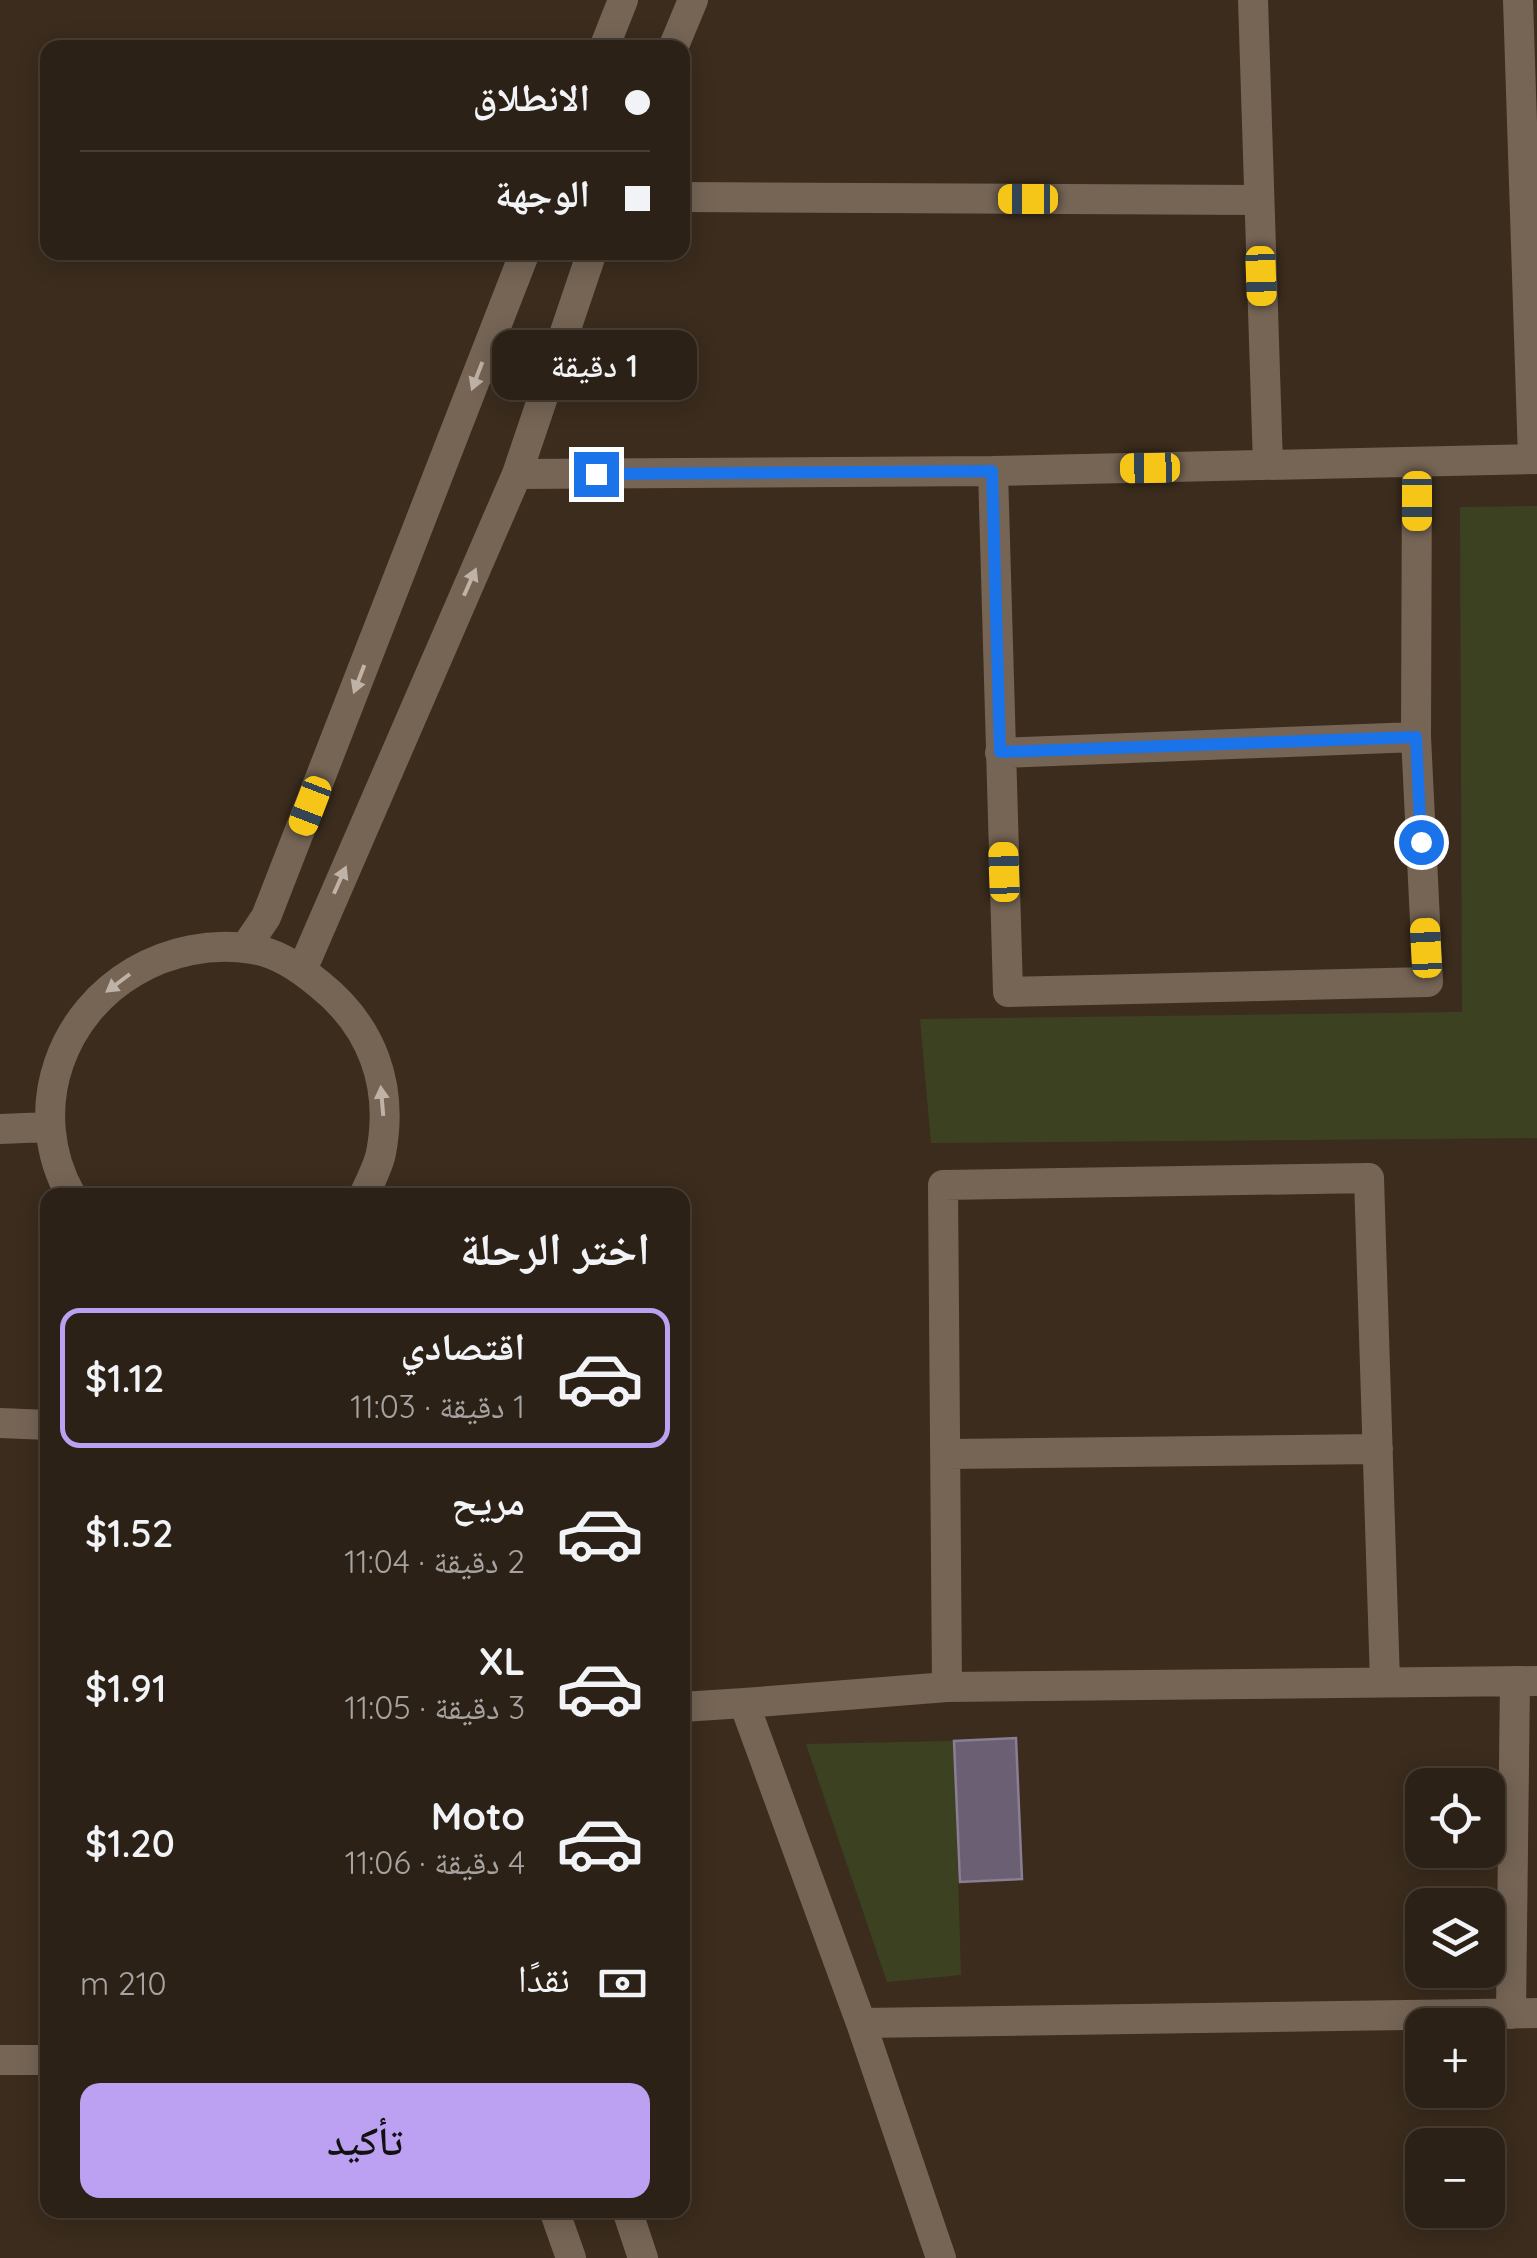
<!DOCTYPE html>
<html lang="ar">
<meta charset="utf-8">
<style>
:root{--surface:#2c2116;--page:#34291f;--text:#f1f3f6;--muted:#a6a3a1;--line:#483e35;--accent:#bca0f2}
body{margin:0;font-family:Quicksand,"Noto Naskh Arabic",sans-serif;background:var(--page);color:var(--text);direction:rtl;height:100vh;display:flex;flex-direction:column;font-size:38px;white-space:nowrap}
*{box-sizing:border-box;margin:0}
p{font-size:32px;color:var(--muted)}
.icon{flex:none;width:55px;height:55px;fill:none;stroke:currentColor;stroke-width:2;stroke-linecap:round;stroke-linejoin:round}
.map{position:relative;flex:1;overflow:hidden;direction:ltr}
.sheet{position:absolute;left:40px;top:1188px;width:650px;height:1030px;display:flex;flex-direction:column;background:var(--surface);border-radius:20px;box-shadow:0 5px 25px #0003,0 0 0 2px var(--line);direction:rtl}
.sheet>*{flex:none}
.banner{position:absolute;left:40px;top:40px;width:650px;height:220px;border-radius:20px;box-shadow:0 5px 25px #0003,0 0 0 2px var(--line);direction:rtl;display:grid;align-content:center;height:220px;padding:0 40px;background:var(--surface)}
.controls{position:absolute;left:1405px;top:1768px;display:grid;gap:20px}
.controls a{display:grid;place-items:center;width:100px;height:100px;border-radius:20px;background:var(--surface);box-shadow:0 5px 25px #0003,0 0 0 2px var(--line);font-size:50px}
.end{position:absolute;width:45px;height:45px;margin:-22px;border:12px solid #1a73e8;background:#fff;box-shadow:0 0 0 5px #fff}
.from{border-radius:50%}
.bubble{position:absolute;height:70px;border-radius:20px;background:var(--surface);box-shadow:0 5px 25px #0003,0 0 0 2px var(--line);font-size:32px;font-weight:600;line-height:70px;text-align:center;direction:rtl}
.car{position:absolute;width:30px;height:60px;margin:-30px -15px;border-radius:12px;box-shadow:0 0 8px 2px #0007;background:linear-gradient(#f5c518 24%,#345 0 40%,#f5c518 0 76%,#345 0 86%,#f5c518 0)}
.banner b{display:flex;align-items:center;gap:35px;height:95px;font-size:38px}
.banner b+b{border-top:2px solid var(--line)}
.banner i{width:25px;height:25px;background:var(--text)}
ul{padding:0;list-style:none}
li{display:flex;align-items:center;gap:30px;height:140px;margin:0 20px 15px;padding:0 20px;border:5px solid transparent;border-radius:20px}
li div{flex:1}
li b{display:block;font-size:38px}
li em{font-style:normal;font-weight:600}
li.selected{border-color:var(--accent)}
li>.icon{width:90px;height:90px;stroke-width:1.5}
h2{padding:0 40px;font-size:45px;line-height:120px}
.pay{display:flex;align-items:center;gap:25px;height:110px;padding:0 40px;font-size:38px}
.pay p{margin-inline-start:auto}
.action{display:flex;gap:20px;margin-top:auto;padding:20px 40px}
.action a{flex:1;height:115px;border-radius:20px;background:var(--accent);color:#111;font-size:40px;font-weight:600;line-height:115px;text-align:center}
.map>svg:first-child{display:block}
.green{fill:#3c4221}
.building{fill:#6a5f73;stroke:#897e92;stroke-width:2.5}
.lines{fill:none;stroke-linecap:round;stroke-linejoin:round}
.minor{stroke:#766555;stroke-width:30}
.oneway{fill:#bfb2a7}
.route{stroke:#1a73e8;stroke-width:12}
</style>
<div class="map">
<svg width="1537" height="2258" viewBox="0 0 1537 2258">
<rect width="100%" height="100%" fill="#3b2c1d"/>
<path class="green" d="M1537,506V1138L931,1143L920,1019L1462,1012L1460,507Z
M954,1741L961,1975L887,1982L806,1744Z"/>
<path class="building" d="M1016,1738L1022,1879L960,1882L954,1741Z"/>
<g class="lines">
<path class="minor" d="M1253,0L1268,465
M1518,0L1533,459
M604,48L623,0
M673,48L693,0
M682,197L1258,200
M993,471L1008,992L1428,982L1416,737L1417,462
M517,474L993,471L1537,459
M1000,753L1416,737
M245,948L266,917L525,252
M302,970L517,474L592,252
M0,1129L49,1127
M71,1195C48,1155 44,1106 59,1063C86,984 169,936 252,949C276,952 301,969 319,984C372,1026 394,1085 381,1153C378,1167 370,1182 364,1195
M0,1423L48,1425
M946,1454L1378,1449
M947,1687L943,1185L1369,1178L1385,1682
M682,1707L744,1703
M1511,2014L1515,1681
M861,2023L1537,2013
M0,2060H48
M554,2210L571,2258
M627,2210L643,2258
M941,2258L861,2023L744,1703L947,1687L1537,1681"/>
</g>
<defs><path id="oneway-solid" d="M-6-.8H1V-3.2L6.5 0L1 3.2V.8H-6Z" transform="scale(2.5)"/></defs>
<g class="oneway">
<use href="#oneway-solid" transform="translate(477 376) rotate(111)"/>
<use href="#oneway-solid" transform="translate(470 582) rotate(-66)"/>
<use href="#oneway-solid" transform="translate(359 679) rotate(111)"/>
<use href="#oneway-solid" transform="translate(340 880) rotate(-66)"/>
<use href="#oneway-solid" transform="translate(118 983) rotate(143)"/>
<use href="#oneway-solid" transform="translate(382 1101) rotate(-95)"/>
</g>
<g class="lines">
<path class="route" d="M596,474L992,471L1000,752L1416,737L1421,842"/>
</g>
</svg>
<div class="controls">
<a><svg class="icon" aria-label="locate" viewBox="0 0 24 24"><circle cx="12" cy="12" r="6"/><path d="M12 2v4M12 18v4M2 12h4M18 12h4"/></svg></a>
<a><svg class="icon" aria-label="layers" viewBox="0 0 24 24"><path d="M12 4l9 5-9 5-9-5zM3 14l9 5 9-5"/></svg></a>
<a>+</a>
<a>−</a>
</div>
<i class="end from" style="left:1421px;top:842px"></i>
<i class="end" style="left:596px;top:474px"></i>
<div class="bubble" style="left:492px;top:330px;width:205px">1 دقيقة</div>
<i class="car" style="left:1028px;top:199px;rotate:270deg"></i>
<i class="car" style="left:1261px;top:276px;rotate:178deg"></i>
<i class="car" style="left:1150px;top:468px;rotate:269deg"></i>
<i class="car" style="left:1417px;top:501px;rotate:180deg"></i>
<i class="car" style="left:310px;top:806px;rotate:201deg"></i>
<i class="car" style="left:1004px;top:872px;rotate:358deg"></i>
<i class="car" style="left:1426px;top:948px;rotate:357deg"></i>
<div class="banner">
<b><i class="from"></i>الانطلاق</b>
<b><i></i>الوجهة</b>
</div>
<section class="sheet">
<h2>اختر الرحلة</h2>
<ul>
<li class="selected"><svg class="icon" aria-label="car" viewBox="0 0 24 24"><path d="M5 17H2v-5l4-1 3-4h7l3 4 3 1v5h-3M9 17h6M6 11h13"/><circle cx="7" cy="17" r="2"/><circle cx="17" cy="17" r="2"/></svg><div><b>اقتصادي</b><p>1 دقيقة · 11:03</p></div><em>$1.12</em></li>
<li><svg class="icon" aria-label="car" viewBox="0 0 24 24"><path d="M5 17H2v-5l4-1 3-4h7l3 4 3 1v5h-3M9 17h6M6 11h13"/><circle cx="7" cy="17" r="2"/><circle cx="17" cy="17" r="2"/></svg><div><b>مريح</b><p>2 دقيقة · 11:04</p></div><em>$1.52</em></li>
<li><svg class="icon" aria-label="car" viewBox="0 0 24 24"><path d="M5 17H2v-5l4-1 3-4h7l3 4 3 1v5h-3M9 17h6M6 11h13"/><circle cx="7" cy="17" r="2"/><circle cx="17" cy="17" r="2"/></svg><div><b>XL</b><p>3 دقيقة · 11:05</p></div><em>$1.91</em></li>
<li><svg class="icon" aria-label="car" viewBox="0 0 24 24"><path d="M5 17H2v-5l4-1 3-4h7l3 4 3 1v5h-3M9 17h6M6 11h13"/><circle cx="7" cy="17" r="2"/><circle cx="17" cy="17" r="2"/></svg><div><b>Moto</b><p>4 دقيقة · 11:06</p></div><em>$1.20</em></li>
</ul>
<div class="pay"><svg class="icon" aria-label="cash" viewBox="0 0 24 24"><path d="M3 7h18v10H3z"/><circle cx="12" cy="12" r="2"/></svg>نقدًا<p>210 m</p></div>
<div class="action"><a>تأكيد</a></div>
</section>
</div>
